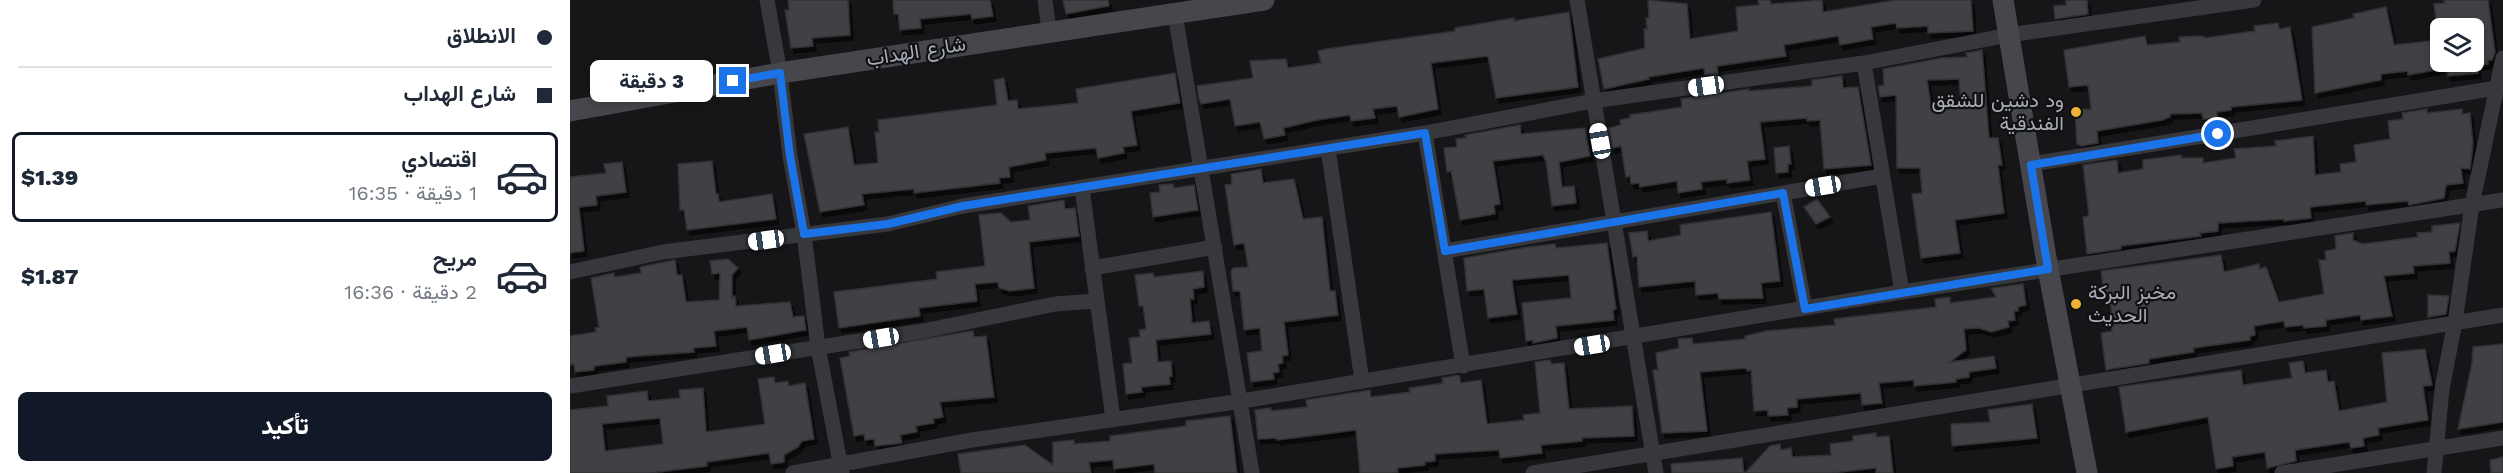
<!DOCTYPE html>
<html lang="ar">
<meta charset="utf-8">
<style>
:root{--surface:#fff;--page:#f6f6f7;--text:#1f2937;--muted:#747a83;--line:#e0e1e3;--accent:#111827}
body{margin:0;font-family:"Work Sans",Vazirmatn,sans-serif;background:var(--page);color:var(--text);direction:rtl;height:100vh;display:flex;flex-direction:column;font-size:22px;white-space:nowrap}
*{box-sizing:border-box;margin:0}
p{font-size:20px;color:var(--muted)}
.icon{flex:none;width:33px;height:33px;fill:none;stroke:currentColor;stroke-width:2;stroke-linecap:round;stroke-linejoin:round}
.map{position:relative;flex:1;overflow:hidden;direction:ltr}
.sheet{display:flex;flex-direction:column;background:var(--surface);width:570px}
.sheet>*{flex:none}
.guide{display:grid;align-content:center;height:132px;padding:0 18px;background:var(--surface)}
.buttons{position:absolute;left:1860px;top:18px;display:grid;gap:12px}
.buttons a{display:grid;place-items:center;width:54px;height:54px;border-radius:9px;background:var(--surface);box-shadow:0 3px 9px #0003;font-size:30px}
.end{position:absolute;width:27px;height:27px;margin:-14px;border:8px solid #1a73e8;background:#fff;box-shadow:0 0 0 3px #fff}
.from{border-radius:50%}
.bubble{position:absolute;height:42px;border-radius:9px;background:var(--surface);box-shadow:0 3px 9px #0003;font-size:20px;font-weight:800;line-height:42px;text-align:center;direction:rtl}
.car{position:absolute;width:18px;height:36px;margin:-18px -9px;border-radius:8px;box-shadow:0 0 4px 2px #0007;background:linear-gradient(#fff 24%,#345 0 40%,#fff 0 76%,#345 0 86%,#fff 0)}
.guide b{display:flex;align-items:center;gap:21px;height:57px;font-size:22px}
.guide b+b{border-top:2px solid var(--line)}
.guide i{width:15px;height:15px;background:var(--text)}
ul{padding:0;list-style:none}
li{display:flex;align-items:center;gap:18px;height:90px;margin:0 12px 9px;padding:0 6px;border:3px solid transparent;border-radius:9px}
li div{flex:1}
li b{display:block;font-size:22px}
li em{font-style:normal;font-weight:800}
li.selected{border-color:var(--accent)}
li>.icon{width:54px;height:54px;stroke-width:1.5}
.primary-button{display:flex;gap:12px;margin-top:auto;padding:12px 18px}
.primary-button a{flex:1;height:69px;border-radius:9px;background:var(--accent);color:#fff;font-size:24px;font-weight:800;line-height:69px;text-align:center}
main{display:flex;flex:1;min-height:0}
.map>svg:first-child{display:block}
.building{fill:#404145;stroke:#303034;stroke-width:1.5;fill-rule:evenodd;filter:url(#shadow)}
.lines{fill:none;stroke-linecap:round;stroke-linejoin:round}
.street{stroke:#37383d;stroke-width:15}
.secondary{stroke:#45474d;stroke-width:21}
.route{stroke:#1a73e8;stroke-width:8}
.poi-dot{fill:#f2b134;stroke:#111113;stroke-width:2}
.labels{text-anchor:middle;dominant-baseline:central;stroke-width:4.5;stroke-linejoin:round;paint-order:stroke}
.street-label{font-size:20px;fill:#a8adb8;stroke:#111113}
.poi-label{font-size:20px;fill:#a8adb8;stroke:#111113;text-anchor:end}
</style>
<main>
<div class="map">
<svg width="1933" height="473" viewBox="0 0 1933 473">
<defs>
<filter id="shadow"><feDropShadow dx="3" dy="5" stdDeviation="0" flood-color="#0009"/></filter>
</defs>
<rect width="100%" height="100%" fill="#161618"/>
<path class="building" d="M218,0H278L280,35L242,38L243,46L221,48L215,10H219Z
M323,0H420L423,16L402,19L401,14L350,19L351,28L330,30L328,14H324Z
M493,0H538L539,6L496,14Z
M1078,0L1117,4L1120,39L1168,31L1166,7L1189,5L1188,0H1200L1201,4L1252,0L1253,12L1326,0H1401L1403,31L1358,33V26L1327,28L1326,23L1301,27L1303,39L1270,45L1268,36L1214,45L1216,56L1147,66L1148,74L1135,75L1134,68L1078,77L1079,79L1034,89L1028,59L1075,48L1074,29H1077L1076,18H1079Z
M1496,0H1517L1518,14L1485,19L1484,6L1496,5Z
M1874,0H1918L1925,53L1922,60H1918V64L1907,65L1908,73L1878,76L1876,62H1904V28H1893V25L1867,28L1864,4L1875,3Z
M1816,7L1824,45L1868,40L1871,69L1838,75V71L1811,74V80L1745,93L1742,27L1784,18L1783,14Z
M999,12L1008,87L926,98L918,56L861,63L868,109L829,117L827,106L803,109L805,118L781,121L780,115L747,120L713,128L715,135L694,139L690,122L665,126L660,99L631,104L629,99L627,86L683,78L680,61L716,59L718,68L751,63L748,51L756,49L885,31V28L944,18V21Z
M1708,23L1709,29L1720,27L1732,100L1661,107V110L1647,112V118L1633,119L1632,113L1600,114V117L1592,120L1527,131L1528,143L1511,146L1507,144L1505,110L1521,109L1518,85L1499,87L1494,50L1575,36L1577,45L1610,42L1609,37L1634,36V38L1685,31L1684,26Z
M1412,50L1419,138H1428L1432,165H1428L1434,213L1385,220L1390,253L1351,258L1342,194L1352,193L1350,168H1327L1326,95L1310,97L1308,86L1314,85L1313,69L1372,58L1397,57L1396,53ZM1389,79L1391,103L1361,106L1357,80Z
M605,73L610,103L561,111L567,145L553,147L554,153L528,158L526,148L475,153L476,160L439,167L440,177L429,178L430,183L344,193V189L292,194L294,205L250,212L234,134L278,127L284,165L308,163L305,132H309L308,120L427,105L424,80L434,78L438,101L447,100L448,109L508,103L506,89Z
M1272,76L1273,88L1288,87L1301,165L1254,169L1250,120L1237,121V118L1190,122L1195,159L1177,161L1180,180L1157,183V179L1131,182L1132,189L1108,193L1107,181L1070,187L1069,183L1061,184L1060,176L1056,177L1051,146L1042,148L1038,128L1051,125L1050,120L1060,118V115L1112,107L1111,99L1179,89V91L1242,86V80Z
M1857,109V113L1892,109V114L1900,113L1903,144L1900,169L1891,168L1893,183L1876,185L1874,198L1839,205L1838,201L1796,205V201L1740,207L1741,218L1714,221V219L1648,223V231L1630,233L1631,236L1551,246V249L1517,254L1513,217L1519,216L1513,165L1547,160L1548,173L1573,169V160L1611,155L1612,158H1633V163L1666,158L1664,149L1706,146L1705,141L1743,136L1745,175L1771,172L1770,164L1786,162L1784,145L1820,139L1818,121L1833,119L1832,113Z
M950,125L951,134L1015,128L1020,156L989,162L992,187L1004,186L1006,203L982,206L976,162L973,155L923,161L930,204L924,205L925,214L890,220L881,171L877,172L874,148L887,147L886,139L896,138L895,135Z
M1219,146L1221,164H1218V172L1206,173L1204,148Z
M142,161L146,194H148L149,202L202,194L206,219L117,230L114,210H110L108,164Z
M52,162L56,192L26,196L27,205L9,207L14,251L0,253V177L36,173L34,164Z
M691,169L693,183L724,179L733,219L752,217L760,291H765L768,315L714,322L718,355L712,356L713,363L708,364L709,372L703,373L704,379L681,382L677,353L692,351L690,328L674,330L670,291H663L661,272L663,268L678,267L674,243L664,245L655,185L662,184L661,174Z
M603,184L604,188L624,185L628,210L583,217L580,193L590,192L589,185Z
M1247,199L1260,217L1246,224L1234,207Z
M494,200L495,209L505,208L509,236L459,242L464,288L440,291L429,288L428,282L405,284L407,301L349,308L350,316L269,328L264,292L367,279L366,272L415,266L409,215L431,213L441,222L460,220L458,206Z
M1201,212L1210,281L1191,283L1193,298L1149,299L1148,293L1126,295L1125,281L1069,287L1067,256L1063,257L1059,233L1077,231L1078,241L1111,235L1110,225Z
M1890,223L1885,251L1879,252L1880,263L1843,266L1844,273L1814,276L1822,316L1791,320L1790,315L1756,320V326L1734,328L1733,325L1715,327L1714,321L1684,326L1685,335L1680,336V340L1623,348L1624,352L1579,359V363L1536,370L1531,333L1542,331L1541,322H1543L1539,294L1534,295L1531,271L1651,255L1654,272L1689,264L1690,269L1696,267L1709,302L1754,294L1749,260H1756L1755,251L1766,249L1765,236L1783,233V240L1792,244L1848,237L1847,233L1862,232V226Z
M1037,243L1046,309L1043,310L1044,320L986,326L987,338L963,343V340L956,341L952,303L1001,298L999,275L942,280L947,314L918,318L914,289L897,291L894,258L958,247L985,244L986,248Z
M158,259L168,268L162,275V297L165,296L166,306L220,302L223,317L234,316L236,330L179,340L177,327L144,331L146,346L123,348L124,352L56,357V362L24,366V370L5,372L4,364L0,365V336L26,332L25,328L29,327L21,278L44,273V277L71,273L70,267L105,260L107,275H112L116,302L149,300L150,273L142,274L140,261Z
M633,271L634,287L623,289L624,299H620L622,323L639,321L641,334L586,340L588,362L601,361L602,376L599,377L600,384L571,387L572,392L556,394L553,364L562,363L559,338L570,337L569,330L576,329L573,306H569L565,275L583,273L584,277Z
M1453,284L1456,305L1448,307V311H1444L1445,320L1438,321L1439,327L1421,332L1409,328L1394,329L1396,350L1380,362L1424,356L1426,368L1399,372V377L1386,379V382L1344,386V380L1309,383L1312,403L1292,405L1291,393L1227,399V407L1217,408L1218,415L1198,416V410L1184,411L1181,370L1177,371L1176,368L1130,372L1137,431L1092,433L1083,370H1088L1086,353L1109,348L1108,339L1122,338L1123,344L1175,339V336L1196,331L1265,325L1264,319L1366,307L1365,299L1380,297V303L1426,297L1421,288Z
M1858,295L1879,296L1876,314L1858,317Z
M401,331H403L404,337L416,336L424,397L370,402L373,417L363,419L364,423L346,426L347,432L330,435L332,443L305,446L304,439L295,440L294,434L284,436L270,358L280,356L279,352Z
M1933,344V422L1888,429L1902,363L1903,347Z
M1855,349L1862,385L1853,386L1858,420L1808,428L1809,435L1793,438L1794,446L1781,448L1779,442L1725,450L1726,461L1697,468L1695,452L1662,457L1663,466L1646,469L1638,417L1556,432L1549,387L1671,370L1673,385L1722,378L1719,363L1733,361L1735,373L1756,370L1758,382L1764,381L1769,411L1817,402L1812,353Z
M980,360L981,364L994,363L999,409L1062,406L1064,436L1012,438V441L971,445L972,453L930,458L929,450L865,454V461L855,462V465L827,468L828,472L821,473H790L786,430L707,440L706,438L688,439L685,410L701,408V411L737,407L736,400L800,390L801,397L840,392L839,388L873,383L872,378L889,375L891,383L911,380L917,424L954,420L953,415L970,413L965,362Z
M204,377L205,383L218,381L219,386L235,383L244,439L232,441L228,447L214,455V462L201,464L199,453L137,462V466L80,473H0V410L38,406L37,396L77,391L78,401L110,398L109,390L133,388L136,432L195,424L188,379ZM90,418L93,444L35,451L32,424Z
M1462,404L1467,438L1382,446L1381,424L1420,422L1418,410Z
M660,416L667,473H585L584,464L544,469L543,460L519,462L521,473H391L388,454L455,445L483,465V442L504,440V444L540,441V436L616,426V421Z
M1306,433V437L1319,436L1323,473H1306V468L1261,473H1175L1200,446L1210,444L1211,450L1221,448L1222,457L1261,455L1260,444L1283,441V436Z
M1933,457V473H1921L1920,460Z
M1172,458L1174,473H1102L1101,464Z"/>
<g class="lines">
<path class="street" d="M197,0L210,73L220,156L234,234L248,347L272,473
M475,0L479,30
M1007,0L1086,473
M605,14L682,473
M1294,63L1332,292
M855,133L893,366
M758,148L792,381
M1461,164L1933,87
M512,188L543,419
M1213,193L1235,308
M875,251L1312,176
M522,268L645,247
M0,272L93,252L318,224L393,206L855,133L1023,101L1294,63L1439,35L1684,0
M0,386L353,331L485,304L526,301
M223,473L402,440L672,401L1332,292L1933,200
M963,473L1933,315
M1712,473L1933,438
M1864,473L1872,389L1885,322L1902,205L1933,58"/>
<path class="secondary" d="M1433,0L1478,269L1517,473
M0,111L210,73L694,0"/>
</g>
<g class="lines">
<path class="route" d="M163,81L210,73L220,156L234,234L318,224L393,206L855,133L875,251L1213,193L1235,309L1478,269L1461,165L1648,134"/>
</g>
<g class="poi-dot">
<circle cx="1506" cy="112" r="6"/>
<circle cx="1506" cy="304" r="6"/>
</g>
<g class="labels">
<g class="street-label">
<text transform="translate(346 51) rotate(-9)">شارع الهداب</text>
</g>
<g class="poi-label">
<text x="1494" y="100">ود دشين للشقق<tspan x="1494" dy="23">الفندقية</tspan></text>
<text x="1518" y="292" text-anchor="start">مخبز البركة<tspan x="1518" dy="23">الحديث</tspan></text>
</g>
</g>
</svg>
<div class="buttons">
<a><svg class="icon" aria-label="layers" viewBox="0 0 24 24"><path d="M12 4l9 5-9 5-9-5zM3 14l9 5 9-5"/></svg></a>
</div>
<i class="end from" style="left:1648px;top:134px"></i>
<i class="end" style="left:163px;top:81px"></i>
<div class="bubble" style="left:20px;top:60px;width:123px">3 دقيقة</div>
<i class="car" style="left:1136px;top:86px;rotate:262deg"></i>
<i class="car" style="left:1030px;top:141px;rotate:350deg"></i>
<i class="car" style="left:1253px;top:186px;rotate:261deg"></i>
<i class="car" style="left:196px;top:240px;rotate:262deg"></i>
<i class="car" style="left:311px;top:338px;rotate:261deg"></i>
<i class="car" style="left:1022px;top:345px;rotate:261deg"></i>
<i class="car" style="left:203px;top:354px;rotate:261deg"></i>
</div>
<section class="sheet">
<div class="guide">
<b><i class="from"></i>الانطلاق</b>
<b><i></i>شارع الهداب</b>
</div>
<ul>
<li class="selected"><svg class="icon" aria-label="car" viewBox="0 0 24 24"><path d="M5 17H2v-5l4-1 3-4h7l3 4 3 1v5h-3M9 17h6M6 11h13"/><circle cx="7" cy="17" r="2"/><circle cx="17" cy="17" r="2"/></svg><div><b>اقتصادي</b><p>1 دقيقة · 16:35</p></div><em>$1.39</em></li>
<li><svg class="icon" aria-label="car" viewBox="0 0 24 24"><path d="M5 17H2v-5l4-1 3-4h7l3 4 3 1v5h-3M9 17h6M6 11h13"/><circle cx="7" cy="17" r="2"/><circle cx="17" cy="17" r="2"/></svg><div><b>مريح</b><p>2 دقيقة · 16:36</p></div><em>$1.87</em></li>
</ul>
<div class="primary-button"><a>تأكيد</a></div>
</section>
</main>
